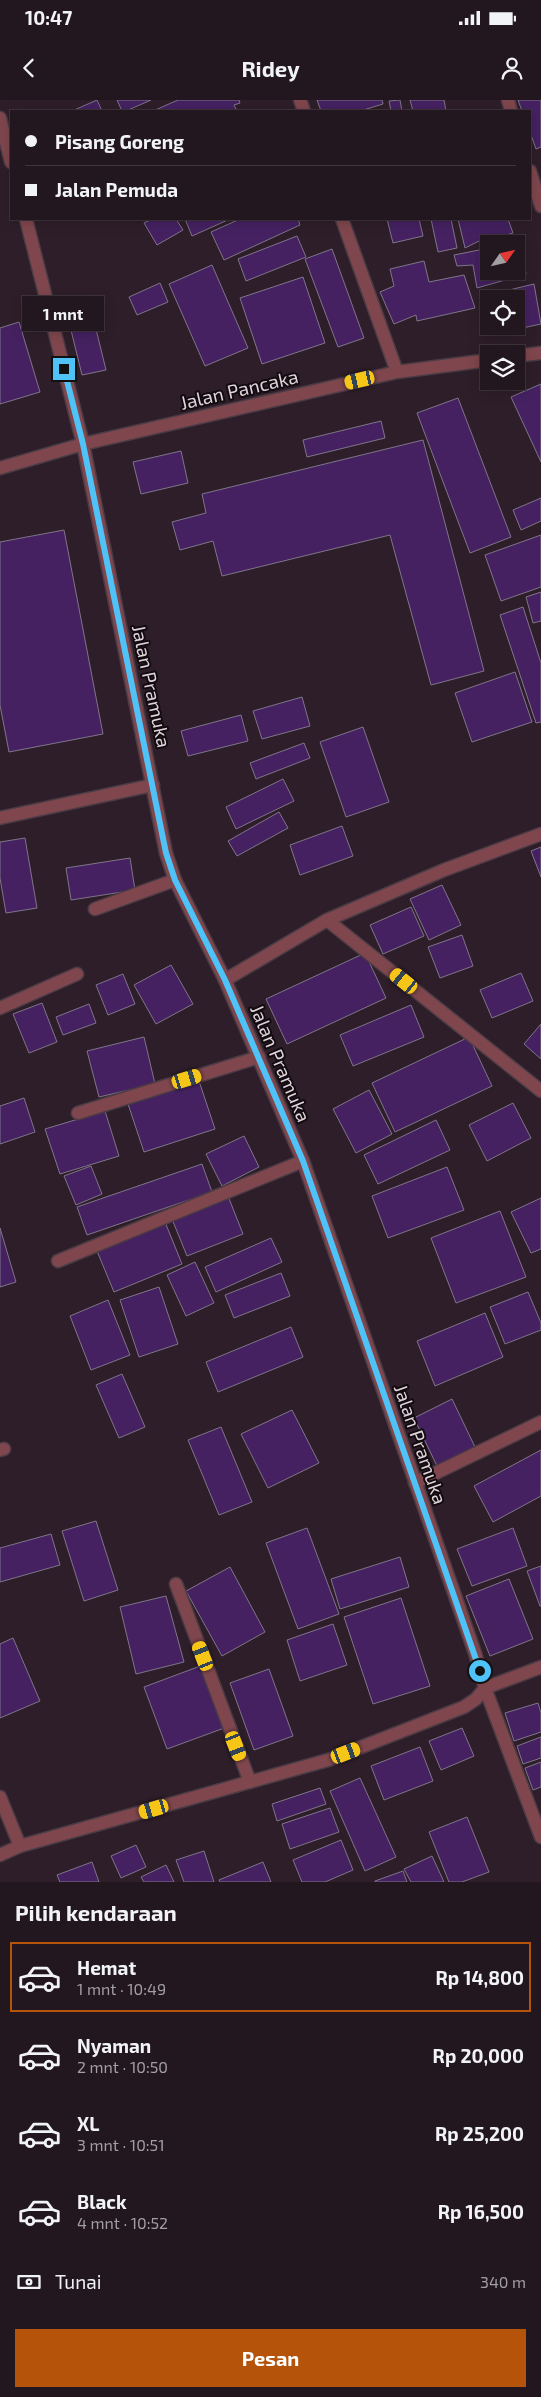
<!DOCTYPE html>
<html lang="id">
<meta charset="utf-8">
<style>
:root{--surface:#22161f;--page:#2e232c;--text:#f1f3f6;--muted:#a29fa4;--line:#3f353d;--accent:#b45309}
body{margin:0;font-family:"Exo 2",sans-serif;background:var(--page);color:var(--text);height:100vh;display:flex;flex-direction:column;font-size:19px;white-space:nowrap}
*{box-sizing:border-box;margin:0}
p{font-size:16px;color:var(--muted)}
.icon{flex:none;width:28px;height:28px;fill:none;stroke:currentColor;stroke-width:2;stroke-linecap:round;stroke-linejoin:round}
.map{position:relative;height:1782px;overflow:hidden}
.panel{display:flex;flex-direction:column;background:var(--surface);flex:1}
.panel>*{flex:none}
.top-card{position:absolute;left:10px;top:10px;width:521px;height:110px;border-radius:0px;box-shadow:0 2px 12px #0003,0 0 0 1px var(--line);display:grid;align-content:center;height:110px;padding:0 15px;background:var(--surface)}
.needle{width:32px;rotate:56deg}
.fabs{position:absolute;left:480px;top:135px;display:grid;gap:10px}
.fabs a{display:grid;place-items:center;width:45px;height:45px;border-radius:0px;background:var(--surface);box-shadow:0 2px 12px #0003,0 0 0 1px var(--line);font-size:25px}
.end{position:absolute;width:22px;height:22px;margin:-11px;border:6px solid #4fc3f7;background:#111;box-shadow:0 0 0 2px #111}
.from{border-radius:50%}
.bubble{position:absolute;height:35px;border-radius:0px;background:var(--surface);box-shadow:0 2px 12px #0003,0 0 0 1px var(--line);font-size:16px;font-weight:700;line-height:35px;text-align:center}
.car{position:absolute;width:15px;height:30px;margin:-15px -8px;border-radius:6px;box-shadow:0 0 4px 1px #0007;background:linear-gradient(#f5c518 24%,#345 0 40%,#f5c518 0 76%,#345 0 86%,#f5c518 0)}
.top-card b{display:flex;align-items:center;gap:18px;height:48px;font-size:19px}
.top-card b+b{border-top:1px solid var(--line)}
.top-card i{width:12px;height:12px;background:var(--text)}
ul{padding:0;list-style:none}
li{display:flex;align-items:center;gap:15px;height:70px;margin:0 10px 8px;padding:0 5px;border:2px solid transparent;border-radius:0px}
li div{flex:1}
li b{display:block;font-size:19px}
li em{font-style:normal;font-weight:700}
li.active{border-color:var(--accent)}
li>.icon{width:45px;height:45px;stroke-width:1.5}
h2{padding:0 15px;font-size:22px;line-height:60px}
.pay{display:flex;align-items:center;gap:12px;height:55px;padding:0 15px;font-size:19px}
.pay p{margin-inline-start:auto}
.action{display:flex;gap:10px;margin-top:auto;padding:10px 15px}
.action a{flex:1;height:58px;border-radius:0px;background:var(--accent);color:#fff;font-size:20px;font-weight:700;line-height:58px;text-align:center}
.status{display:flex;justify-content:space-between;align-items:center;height:35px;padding:0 25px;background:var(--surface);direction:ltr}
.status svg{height:14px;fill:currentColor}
header{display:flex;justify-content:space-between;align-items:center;height:65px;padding:0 15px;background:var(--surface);font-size:22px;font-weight:700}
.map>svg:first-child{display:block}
.building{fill:#452161;stroke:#7f7589;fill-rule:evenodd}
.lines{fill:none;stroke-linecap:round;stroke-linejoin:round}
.minor-casing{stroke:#4a3b45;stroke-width:15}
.tertiary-casing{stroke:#4a3b45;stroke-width:15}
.minor{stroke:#7f474d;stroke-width:12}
.tertiary{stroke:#7f474d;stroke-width:12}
.route{stroke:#4fc3f7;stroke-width:6}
.labels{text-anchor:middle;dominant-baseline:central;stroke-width:4;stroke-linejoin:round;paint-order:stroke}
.street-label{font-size:19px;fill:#dfd4db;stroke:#120b0f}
</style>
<div class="status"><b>10:47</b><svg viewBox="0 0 49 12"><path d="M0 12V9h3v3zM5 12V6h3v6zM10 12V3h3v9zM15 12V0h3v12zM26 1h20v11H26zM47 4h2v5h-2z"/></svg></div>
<header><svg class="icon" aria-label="back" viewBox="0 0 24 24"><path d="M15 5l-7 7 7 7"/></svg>Ridey<svg class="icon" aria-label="person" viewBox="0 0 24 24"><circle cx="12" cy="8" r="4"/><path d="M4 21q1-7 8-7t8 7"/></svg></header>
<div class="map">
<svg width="541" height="1782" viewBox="0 0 541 1782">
<rect width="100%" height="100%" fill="#2e1e29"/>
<path class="building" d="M97,0L102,11H72Z
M117,0H151L126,11H122Z
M178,0H239L240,3L234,5L237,11H153Z
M317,0H382L383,4L360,11H321Z
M400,0L402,11H391L389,1Z
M410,0H444L446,11H413Z
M518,0H541V47L536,49L530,32V11H522Z
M152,119H176L183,130L157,145L144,123Z
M185,119H230L192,136Z
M240,119H298L300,125L224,160L211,132Z
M387,119H419L423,136L393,143Z
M431,119H451L457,148L438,152Z
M458,119H508L513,133L487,141L485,138L465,148Z
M297,136L306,157L246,181L238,159Z
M520,142L526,174L477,188L473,165L457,166L454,155L489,148V171H516V144H511Z
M332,149L364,238L338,247L305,159Z
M424,161L429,182L464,175L475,208L417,221L416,215L394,224L380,192L394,186L390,169Z
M212,165L248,248L205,266L169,184Z
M303,177L325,243L262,264L240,198Z
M160,183L168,202L137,215L129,197Z
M534,184L541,224L489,235L480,197ZM489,199H516V226H489Z
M94,221L106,270L82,275L70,226Z
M19,222L40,292L0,304V228Z
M541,284V362L511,297Z
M458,298L511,437L470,453L417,313Z
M381,321L385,338L307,357L303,340Z
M423,340L484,571L431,585L390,435L222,476L213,441L180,450L172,422L206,413L202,394Z
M181,351L188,383L141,394L133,362Z
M541,398V421L521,430L513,410Z
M64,430L103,634L9,652L0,605V442Z
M541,435V487L501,501L485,455Z
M541,492V521L533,523L526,497Z
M523,507L541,563V622L536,623L500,515Z
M515,572L532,622L472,642L455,593Z
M302,597L310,626L262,639L253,611Z
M241,615L248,641L188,656L181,631Z
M363,627L389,702L346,717L320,642Z
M304,643L310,658L256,679L250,663Z
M283,679L294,701L236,729L226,707Z
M279,712L288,728L237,756L228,741Z
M342,726L353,756L300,775L290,745Z
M25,738L37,808L6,813L0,778V742Z
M541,747V777L531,751Z
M130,758L135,790L71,800L66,768Z
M442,785L461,825L429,840L410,799Z
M411,807L424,836L383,854L370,825Z
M462,835L473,866L440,878L428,847Z
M365,853L386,898L287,944L266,899Z
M171,865L193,904L156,924L134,885Z
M521,873L533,901L492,918L480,890Z
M123,874L135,904L108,915L96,885Z
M42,903L57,942L29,953L13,914Z
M89,904L96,923L63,935L56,917Z
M411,905L424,937L353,966L340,935Z
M541,924V959L524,944Z
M144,937L155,984L99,997L87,951Z
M469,937L492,986L395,1032L372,983Z
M199,981L215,1029L144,1052L128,1004Z
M369,990L392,1034L356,1053L333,1009Z
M24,998L35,1032L0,1044V1006Z
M513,1003L531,1038L487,1061L469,1025Z
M105,1011L119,1056L60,1074L45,1029Z
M436,1020L450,1050L378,1084L364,1055Z
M244,1036L259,1067L222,1086L206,1054Z
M202,1064L212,1092L87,1135L77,1107Z
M91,1066L102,1094L76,1105L64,1076Z
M447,1067L464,1110L388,1138L372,1096Z
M228,1096L243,1134L187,1156L172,1119Z
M541,1098V1149L531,1153L511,1112Z
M500,1111L526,1177L456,1203L431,1138Z
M165,1122L182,1164L114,1192L97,1151Z
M0,1128L16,1182L0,1187Z
M271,1138L282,1162L216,1192L205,1167Z
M195,1162L214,1203L186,1216L167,1175Z
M281,1173L290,1196L234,1218L225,1195Z
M159,1187L178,1244L139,1257L120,1200Z
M528,1192L541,1223V1230L505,1244L490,1207Z
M108,1200L130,1255L91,1270L70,1216Z
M485,1213L503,1257L435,1286L417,1241Z
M291,1227L303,1257L218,1292L206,1262Z
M122,1274L145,1327L119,1338L96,1285Z
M452,1299L475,1347L437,1366L414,1318Z
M292,1310L319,1363L268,1388L241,1334Z
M221,1327L252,1402L219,1415L188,1340Z
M541,1350V1396L493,1422L474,1386Z
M96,1421L118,1490L84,1501L62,1431Z
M307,1428L339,1514L298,1529L266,1443Z
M513,1428L527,1466L472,1486L457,1449Z
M51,1434L60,1465L0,1482V1448Z
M400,1457L409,1487L340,1509L331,1479Z
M541,1466V1506H540L527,1471Z
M230,1467L265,1532L222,1556L186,1491Z
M509,1479L533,1539L490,1556L466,1496Z
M166,1496L184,1562L136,1574L120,1507Z
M401,1498L430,1586L373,1604L344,1517Z
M333,1524L347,1565L300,1581L287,1540Z
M13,1538L40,1601L0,1618V1544Z
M203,1565L227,1627L167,1649L144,1587Z
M269,1569L293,1636L254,1650L230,1583Z
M538,1603L541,1613V1632L514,1641L505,1613Z
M462,1628L474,1656L441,1670L429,1641Z
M541,1637V1658L523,1664L517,1646Z
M420,1647L433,1681L384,1700L371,1666Z
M541,1662V1687L533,1690L525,1668Z
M360,1678L396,1757L365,1771L330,1691Z
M320,1688L326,1704L277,1721L272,1704Z
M330,1708L339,1732L290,1749L282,1724Z
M467,1717L489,1772L462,1782H449L429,1732Z
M341,1740L353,1770L325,1782H302L293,1760Z
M136,1745L146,1767L121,1778L111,1756Z
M204,1751L214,1782H184L176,1760Z
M432,1756L444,1782H411L404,1769Z
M92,1762L99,1782H60L57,1775Z
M263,1762L271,1782H220L219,1780Z
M166,1765L174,1782H144L141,1777Z
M403,1771L407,1782H375V1781Z"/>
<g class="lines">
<g class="minor-casing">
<path id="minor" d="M300,0L304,11
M508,0L511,11
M530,71L541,106
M342,119L397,272
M516,256L541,253
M0,368L83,344L397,272L489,260
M0,718L153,685
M95,809L175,780
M327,820L541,991
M225,880L327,820L444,770L541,734
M0,908L77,874
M78,1013L259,957
M58,1161L303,1061
M0,1350L4,1349
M415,1383L541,1322
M176,1484L250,1682
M541,1567L485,1588L541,1737
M0,1697L20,1746"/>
</g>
<g class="tertiary-casing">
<path id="tertiary" d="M0,18L11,62
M0,1755L20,1746L328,1660L464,1607L476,1599L485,1588L475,1553L303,1061L225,880L175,780L166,753L83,344L26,119"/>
</g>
<use href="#minor" class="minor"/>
<use href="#tertiary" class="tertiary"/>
</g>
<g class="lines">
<path class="route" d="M64,269L83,344L166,753L175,780L225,880L303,1061L480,1571"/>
</g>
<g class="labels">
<g class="street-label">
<text transform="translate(239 289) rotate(-13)">Jalan Pancaka</text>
<text transform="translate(152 586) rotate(78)">Jalan Pramuka</text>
<text transform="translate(281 963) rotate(67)">Jalan Pramuka</text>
<text transform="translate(421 1344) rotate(71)">Jalan Pramuka</text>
</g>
</g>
</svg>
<div class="fabs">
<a><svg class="needle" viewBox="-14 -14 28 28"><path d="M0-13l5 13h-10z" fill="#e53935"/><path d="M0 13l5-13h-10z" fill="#a29fa4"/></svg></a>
<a><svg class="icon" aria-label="locate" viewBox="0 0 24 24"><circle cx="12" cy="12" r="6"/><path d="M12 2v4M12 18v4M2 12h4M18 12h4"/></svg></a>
<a><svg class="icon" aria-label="layers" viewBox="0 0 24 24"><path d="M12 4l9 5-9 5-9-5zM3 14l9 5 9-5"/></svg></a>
</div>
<i class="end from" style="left:480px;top:1571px"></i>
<i class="end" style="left:64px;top:269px"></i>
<div class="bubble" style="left:22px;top:196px;width:82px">1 mnt</div>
<i class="car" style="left:360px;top:280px;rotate:257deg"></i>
<i class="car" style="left:404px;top:881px;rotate:309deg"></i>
<i class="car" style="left:187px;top:979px;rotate:73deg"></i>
<i class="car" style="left:203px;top:1556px;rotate:339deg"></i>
<i class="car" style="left:236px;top:1646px;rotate:159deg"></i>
<i class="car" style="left:346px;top:1653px;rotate:69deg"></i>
<i class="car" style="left:154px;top:1709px;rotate:254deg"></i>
<div class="top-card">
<b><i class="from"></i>Pisang Goreng</b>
<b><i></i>Jalan Pemuda</b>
</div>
</div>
<section class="panel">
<h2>Pilih kendaraan</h2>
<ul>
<li class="active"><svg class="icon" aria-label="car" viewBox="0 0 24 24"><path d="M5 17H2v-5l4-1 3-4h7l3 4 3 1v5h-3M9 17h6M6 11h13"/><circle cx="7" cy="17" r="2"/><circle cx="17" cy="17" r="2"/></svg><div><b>Hemat</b><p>1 mnt · 10:49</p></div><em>Rp 14,800</em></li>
<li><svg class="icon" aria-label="car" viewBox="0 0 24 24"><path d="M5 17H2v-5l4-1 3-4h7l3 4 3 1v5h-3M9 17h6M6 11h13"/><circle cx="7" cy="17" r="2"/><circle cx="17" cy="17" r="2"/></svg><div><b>Nyaman</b><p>2 mnt · 10:50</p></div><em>Rp 20,000</em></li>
<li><svg class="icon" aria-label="car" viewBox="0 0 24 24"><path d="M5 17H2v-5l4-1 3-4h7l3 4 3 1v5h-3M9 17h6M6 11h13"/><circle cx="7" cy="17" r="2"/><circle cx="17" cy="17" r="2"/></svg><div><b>XL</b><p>3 mnt · 10:51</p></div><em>Rp 25,200</em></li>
<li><svg class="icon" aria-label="car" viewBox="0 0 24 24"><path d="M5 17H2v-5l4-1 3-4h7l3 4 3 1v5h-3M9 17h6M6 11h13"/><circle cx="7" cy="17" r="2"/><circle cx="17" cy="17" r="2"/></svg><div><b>Black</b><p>4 mnt · 10:52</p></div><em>Rp 16,500</em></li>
</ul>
<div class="pay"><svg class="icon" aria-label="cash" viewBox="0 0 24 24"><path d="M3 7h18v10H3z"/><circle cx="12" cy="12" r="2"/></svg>Tunai<p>340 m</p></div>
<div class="action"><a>Pesan</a></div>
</section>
